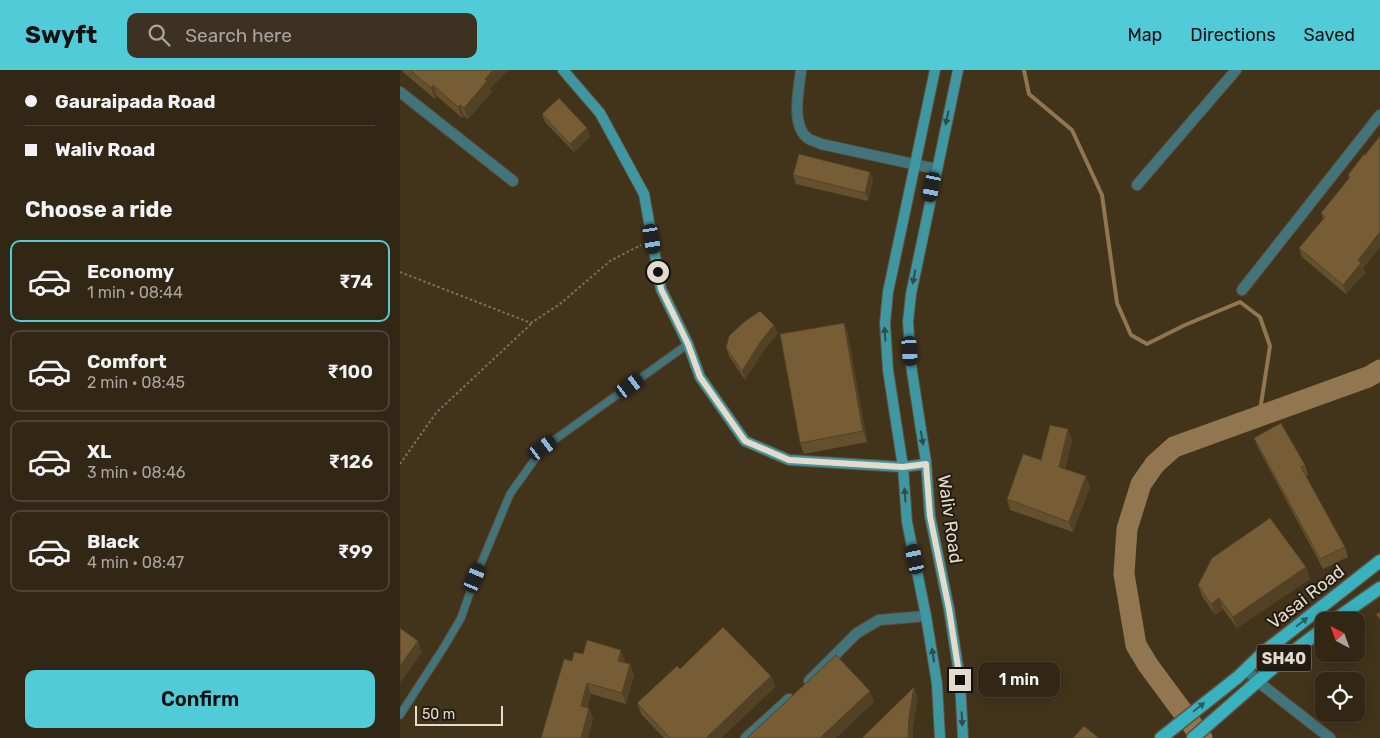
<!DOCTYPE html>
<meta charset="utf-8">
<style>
:root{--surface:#322614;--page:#3d3222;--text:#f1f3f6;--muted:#a8a5a0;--line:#4d4334;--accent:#52cbd8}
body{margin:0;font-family:Rubik,sans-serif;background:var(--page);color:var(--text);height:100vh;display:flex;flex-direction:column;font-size:19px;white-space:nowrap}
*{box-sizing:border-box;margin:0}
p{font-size:16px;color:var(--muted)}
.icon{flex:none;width:28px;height:28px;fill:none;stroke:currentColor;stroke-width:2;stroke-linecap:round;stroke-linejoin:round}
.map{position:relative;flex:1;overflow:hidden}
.side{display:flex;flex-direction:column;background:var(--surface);width:400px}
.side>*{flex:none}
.guide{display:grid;align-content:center;height:110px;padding:0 25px;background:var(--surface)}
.needle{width:32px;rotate:319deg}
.buttons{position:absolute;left:915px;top:542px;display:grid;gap:10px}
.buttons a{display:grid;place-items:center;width:50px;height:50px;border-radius:10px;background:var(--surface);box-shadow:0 2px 12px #0003,0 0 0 1px var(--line);font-size:25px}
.scale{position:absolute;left:15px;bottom:12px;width:88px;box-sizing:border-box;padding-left:5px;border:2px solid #e5dbcd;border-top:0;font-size:14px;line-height:18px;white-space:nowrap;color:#e5dbcd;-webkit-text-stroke:4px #231c12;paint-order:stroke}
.end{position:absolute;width:22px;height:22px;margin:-11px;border:6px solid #e5dbcd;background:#111;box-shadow:0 0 0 2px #111}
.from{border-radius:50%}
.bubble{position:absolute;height:35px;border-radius:10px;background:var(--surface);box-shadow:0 2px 12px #0003,0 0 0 1px var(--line);font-size:16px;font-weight:600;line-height:35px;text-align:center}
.car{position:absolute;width:15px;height:30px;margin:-15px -8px;border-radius:6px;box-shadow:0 0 4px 1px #0007;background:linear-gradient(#222 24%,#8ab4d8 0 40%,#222 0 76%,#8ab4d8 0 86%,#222 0)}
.guide b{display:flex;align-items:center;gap:18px;height:48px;font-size:19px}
.guide b+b{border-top:1px solid var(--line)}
.guide i{width:12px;height:12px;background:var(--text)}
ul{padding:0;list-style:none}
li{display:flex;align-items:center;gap:15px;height:82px;margin:0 10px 8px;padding:0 15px;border:2px solid var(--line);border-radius:10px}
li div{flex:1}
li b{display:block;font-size:19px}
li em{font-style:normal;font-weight:600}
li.on{border-color:var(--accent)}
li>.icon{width:45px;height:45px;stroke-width:1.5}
h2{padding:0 25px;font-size:22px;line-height:60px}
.action{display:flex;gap:10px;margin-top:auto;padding:10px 25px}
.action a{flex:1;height:58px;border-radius:10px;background:var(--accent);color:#111;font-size:20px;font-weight:600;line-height:58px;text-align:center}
header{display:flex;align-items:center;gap:30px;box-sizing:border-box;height:70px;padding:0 25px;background:var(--accent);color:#111}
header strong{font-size:24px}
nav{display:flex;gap:28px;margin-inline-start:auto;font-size:18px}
.search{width:350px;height:45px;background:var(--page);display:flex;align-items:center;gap:12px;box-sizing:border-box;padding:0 18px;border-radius:10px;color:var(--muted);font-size:19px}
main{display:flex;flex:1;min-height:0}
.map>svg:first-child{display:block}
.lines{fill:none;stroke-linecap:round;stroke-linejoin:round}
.stream{stroke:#91764f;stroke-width:4}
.river{stroke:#91764f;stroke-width:21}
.lane-casing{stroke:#5f513b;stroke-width:9}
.street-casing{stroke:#5f513b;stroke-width:12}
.secondary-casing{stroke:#5f513b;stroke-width:12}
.primary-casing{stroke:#5f513b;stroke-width:15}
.path{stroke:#7f725d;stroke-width:2;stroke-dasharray:2.5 2.5;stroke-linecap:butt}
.lane{stroke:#41757b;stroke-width:7}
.street{stroke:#41757b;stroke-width:10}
.secondary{stroke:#3f98a1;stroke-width:10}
.primary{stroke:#38b2bf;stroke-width:12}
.wall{fill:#65502e}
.shaded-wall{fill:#534126}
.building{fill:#765d36;stroke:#534126}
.oneway{fill:#2e4e4b}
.oneway2{fill:#2c6060}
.route{stroke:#e5dbcd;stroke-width:6}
.labels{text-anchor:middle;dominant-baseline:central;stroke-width:4;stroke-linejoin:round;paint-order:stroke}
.shield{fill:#231c12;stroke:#aba295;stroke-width:1}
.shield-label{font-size:16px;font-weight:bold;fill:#e5dbcd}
.street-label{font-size:18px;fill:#e5dbcd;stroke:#231c12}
</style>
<header>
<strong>Swyft</strong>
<div class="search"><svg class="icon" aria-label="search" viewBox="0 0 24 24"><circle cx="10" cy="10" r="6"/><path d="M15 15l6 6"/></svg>Search here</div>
<nav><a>Map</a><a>Directions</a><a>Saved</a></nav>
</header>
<main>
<section class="side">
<div class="guide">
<b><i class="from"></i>Gauraipada Road</b>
<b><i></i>Waliv Road</b>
</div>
<h2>Choose a ride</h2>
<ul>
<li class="on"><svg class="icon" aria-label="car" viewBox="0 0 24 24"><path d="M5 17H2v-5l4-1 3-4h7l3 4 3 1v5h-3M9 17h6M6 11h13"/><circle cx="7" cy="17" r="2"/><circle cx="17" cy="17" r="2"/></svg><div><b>Economy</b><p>1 min · 08:44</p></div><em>₹74</em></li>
<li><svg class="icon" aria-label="car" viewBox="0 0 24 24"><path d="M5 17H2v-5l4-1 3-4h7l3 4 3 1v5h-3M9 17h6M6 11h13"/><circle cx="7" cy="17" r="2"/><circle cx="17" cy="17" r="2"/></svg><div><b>Comfort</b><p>2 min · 08:45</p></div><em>₹100</em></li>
<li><svg class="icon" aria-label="car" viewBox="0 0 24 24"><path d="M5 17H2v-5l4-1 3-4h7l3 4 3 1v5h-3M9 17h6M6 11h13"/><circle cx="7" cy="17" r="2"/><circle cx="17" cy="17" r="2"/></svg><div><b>XL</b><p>3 min · 08:46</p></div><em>₹126</em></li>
<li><svg class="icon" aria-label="car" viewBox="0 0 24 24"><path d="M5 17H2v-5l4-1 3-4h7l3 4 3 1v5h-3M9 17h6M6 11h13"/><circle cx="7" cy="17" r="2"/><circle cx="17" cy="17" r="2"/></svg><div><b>Black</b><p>4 min · 08:47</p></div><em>₹99</em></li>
</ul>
<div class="action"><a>Confirm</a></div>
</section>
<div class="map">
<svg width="980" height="668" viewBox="0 0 980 668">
<rect width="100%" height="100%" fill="#42331b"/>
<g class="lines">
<path class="stream" d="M624,0L629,24L672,60L702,125L717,233L731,265L747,274L785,255L840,232L860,247L870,276L859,347"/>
<path class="river" d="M802,668L748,595L736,575L724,504L727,459L741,414L755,394L774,377L968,307L980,300"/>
<g class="lane-casing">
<path id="lane" d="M0,645L44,577L61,548L75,508L110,424L143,378L288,274"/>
</g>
<g class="street-casing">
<path id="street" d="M401,0C399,19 390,57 409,69C413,71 417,72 421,74L536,99
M0,22L113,111
M737,115L836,0
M842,220L980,45
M846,599L857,611L930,668
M409,611L457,563L479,550L526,546
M346,668L389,629"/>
</g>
<g class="secondary-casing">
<path id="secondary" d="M163,0L200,43L244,124L261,219L288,274L300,307L345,371L389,390L503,397L526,394
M535,0L488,222L485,253L488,300L503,397L507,452L526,546L537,614L540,668
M558,0L511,224L508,252L511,295L526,392L530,446L549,539L560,610L563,668"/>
</g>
<g class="primary-casing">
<path id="primary" d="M933,551L980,518
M761,668L838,607L864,582L980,491
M793,668L882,590L924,558"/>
</g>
<path class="path" d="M0,202L131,253L160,234L210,191L241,175
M0,394L36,343L131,254"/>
<use href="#lane" class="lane"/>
<use href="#street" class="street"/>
<use href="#secondary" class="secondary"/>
<use href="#primary" class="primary"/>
</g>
<path class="wall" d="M3,0H108L90,18L92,22L68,49L64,46L62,48L37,26L35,29L3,2Z
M142,44L187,58L190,66L174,82L145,52Z
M980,66V177L963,198L965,203L946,224L902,187L899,178L923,149L921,143L949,109L948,105L965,85Z
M393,105L473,110L468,131L396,114Z
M444,253L448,264L467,372L404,384L400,373Z
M378,263L364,280L345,310L329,286L326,278Z
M668,359L672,370L665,399L686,406L690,417L673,462L610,440L607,429Z
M854,368L905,395L908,405L906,406L945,477L948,487L923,499L858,378Z
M906,497L910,509L837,558L823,539L815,545L802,526L798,515Z
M172,591H225V593L230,594L234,605L226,634L191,624L187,638H189L193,649L188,668H141Z
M280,599L371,606L375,617L321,668H264L241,644L237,633Z"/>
<path class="shaded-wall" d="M93,0H108L90,18L92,22L68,49L64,38L85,9Z
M33,15L37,26L35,29L31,18Z
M60,35L64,46L62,48L58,37Z
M187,58L190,66L174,82L170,74Z
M470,102L473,110L468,131L465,123Z
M980,162V177L963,198L965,203L946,224L943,215L958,190Z
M444,253L448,264L467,372L463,361Z
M374,255L378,263L364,280L345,310L342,301L361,271Z
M668,359L672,370L663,407L659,397Z
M686,406L690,417L673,462L669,452Z
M906,497L910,509L837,558L833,547Z
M819,528L823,539L815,545L811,534Z
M18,571L22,582L0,613V596Z
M221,580L225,591L222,602L218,591Z
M230,594L234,605L226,634L222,623Z
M371,606L375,617L321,668H306Z
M187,613L191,624L185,647L181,636Z
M514,617L518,628L513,658V668H508L509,647Z
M470,621L474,632L436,668H420Z
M189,638L193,649L188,668H181Z"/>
<path class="building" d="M10,0H93L85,9L87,11L64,38L60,35L58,37L33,15L31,18Z
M159,28L187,58L170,74L142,44Z
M980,66V162L958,190L961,193L943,215L899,178L925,147L921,143L950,107L948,105L964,84L965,85Z
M399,84L470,102L465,123L393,105Z
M360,241L374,255L361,271L342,301L326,278L329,266L344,252Z
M444,253L463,361L400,373L380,264Z
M881,353L905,395L901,397L945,477L920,489L854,368Z
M650,355L668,359L659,397L686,406L669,452L607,429L623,384L641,390Z
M870,448L906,497L833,547L819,528L811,534L798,515L812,488Z
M980,542V550L976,544Z
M323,557L371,606L306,668H270L237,633L277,596L280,599Z
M0,558L18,571L0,596Z
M187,570L221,580L218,591L230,594L222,623L187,613L181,636L189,638L181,668H141L164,589L172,591L174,582L183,584Z
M436,585L470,621L420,668H347Z
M514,617L509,647L508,668H462Z
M684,656L699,668H673Z"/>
<defs><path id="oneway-solid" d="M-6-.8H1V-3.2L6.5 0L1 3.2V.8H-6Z" transform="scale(1.25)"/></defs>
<g class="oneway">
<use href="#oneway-solid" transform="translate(547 48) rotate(102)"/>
<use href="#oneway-solid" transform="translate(514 207) rotate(101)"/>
<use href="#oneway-solid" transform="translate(485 264) rotate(-94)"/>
<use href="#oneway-solid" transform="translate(522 368) rotate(81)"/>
<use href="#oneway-solid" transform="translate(505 425) rotate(-94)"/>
<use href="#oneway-solid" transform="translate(533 585) rotate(-99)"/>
<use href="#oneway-solid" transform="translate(562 649) rotate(87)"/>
</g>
<g class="oneway2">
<use href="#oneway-solid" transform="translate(902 552) rotate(-38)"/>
<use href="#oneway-solid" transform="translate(799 637) rotate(-39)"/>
</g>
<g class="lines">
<path class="route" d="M258,202L261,219L288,274L300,307L345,371L389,390L503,397L526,394L530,446L549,539L560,610"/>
</g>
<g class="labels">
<rect class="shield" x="856.5" y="574.5" width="55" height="27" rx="4"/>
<g class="shield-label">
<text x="884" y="588">SH40</text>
</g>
<g class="street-label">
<text transform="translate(550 449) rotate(82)">Waliv Road</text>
<text transform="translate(906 527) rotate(-38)">Vasai Road</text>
</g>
</g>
</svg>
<div class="buttons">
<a><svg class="needle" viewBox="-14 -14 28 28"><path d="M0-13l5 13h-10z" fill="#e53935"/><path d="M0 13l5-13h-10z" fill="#a8a5a0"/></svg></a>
<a><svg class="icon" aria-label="locate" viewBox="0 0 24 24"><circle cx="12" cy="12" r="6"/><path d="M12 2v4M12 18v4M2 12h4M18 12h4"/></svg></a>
</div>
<div class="scale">50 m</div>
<i class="end from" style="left:258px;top:202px"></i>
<i class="end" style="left:560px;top:610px"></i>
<div class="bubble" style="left:578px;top:592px;width:82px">1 min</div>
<i class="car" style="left:532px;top:117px;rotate:191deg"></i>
<i class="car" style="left:252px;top:169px;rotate:170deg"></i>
<i class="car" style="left:510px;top:281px;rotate:176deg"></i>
<i class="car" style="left:230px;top:316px;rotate:54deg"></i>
<i class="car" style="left:143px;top:378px;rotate:54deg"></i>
<i class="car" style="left:515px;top:489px;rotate:348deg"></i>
<i class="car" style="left:75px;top:508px;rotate:23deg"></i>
</div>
</main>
